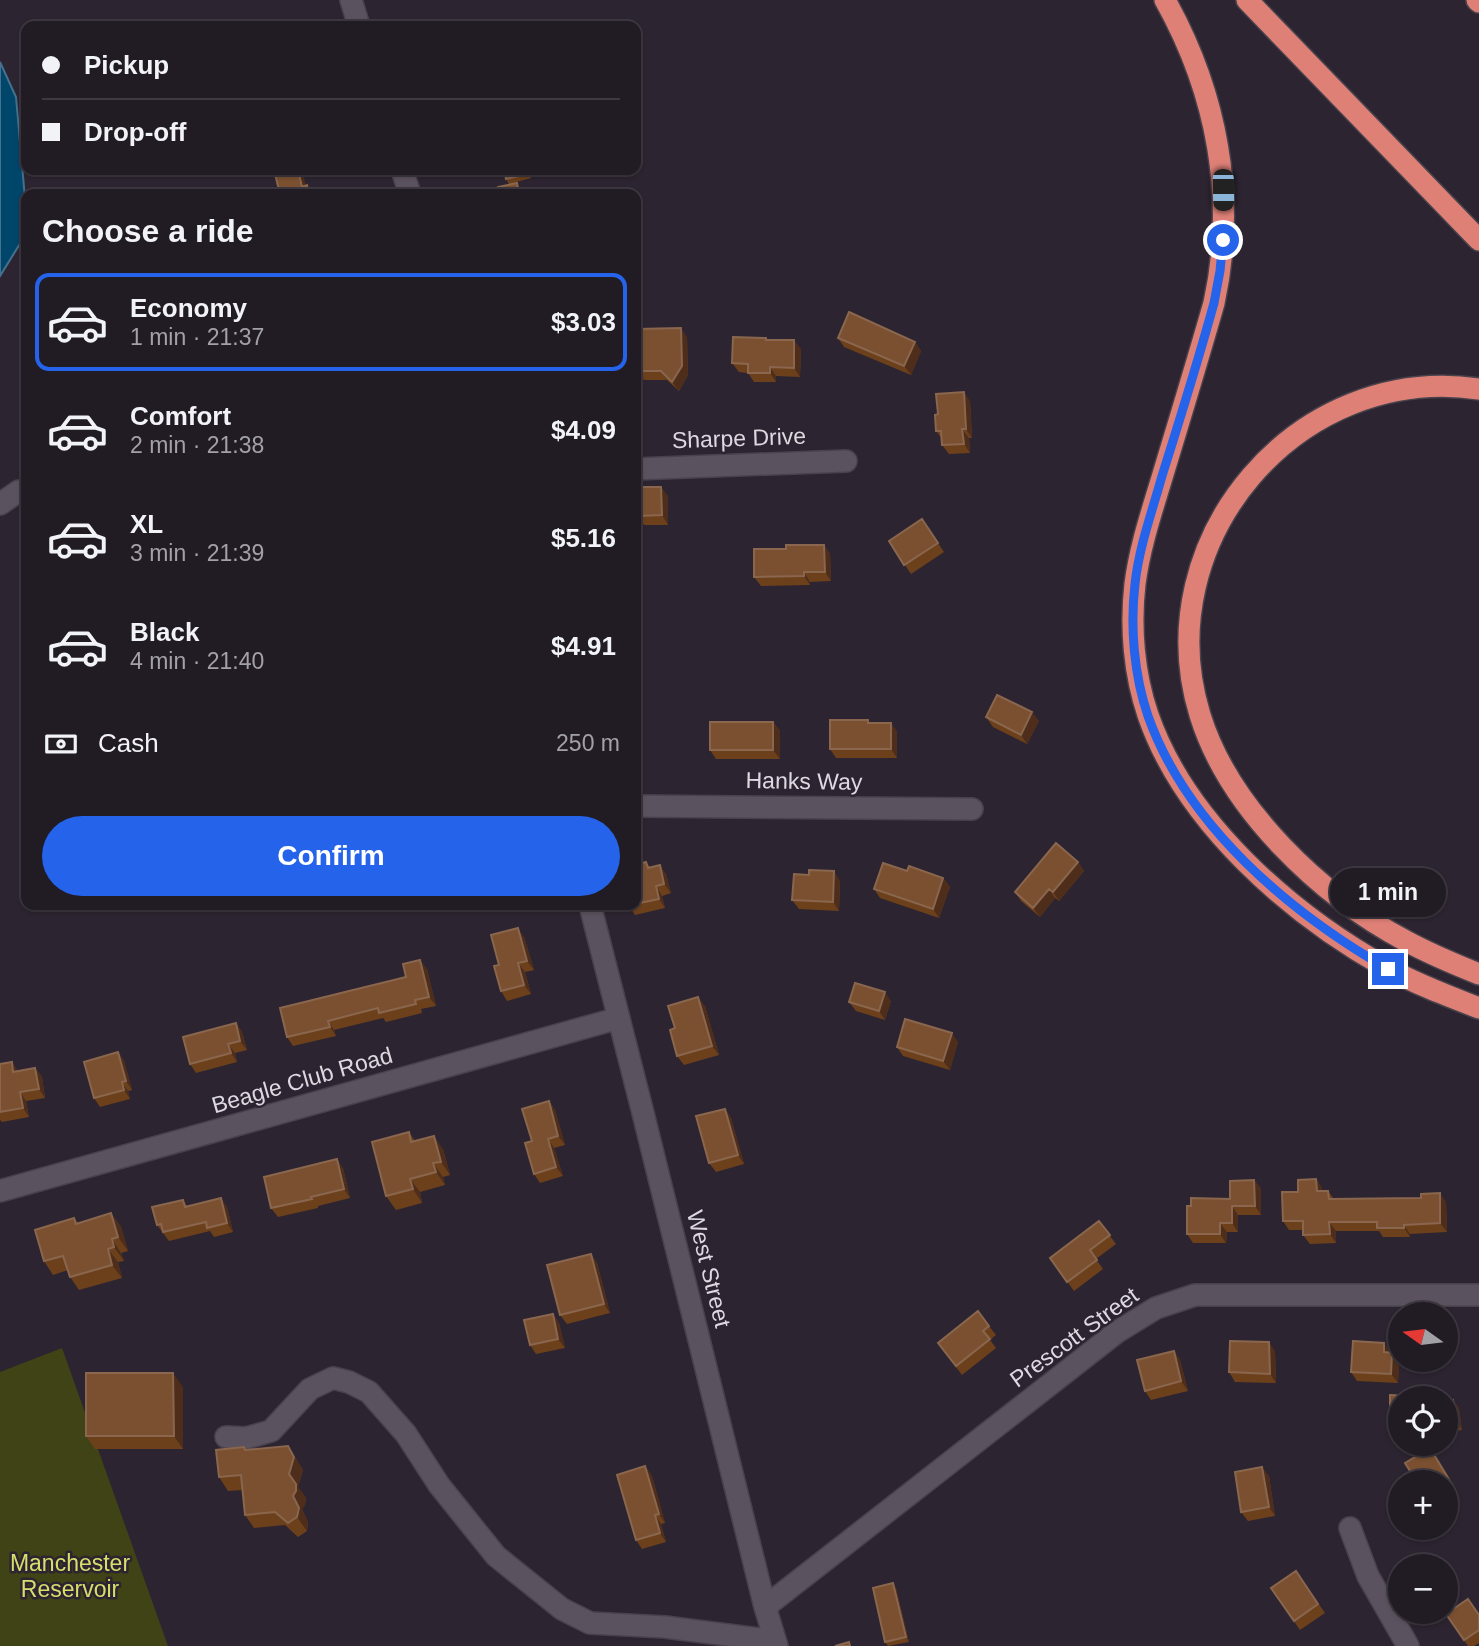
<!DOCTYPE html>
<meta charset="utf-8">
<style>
:root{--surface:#211b24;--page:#29242c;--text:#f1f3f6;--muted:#a2a1a6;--line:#3e3941;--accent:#2563eb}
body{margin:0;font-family:Arial,sans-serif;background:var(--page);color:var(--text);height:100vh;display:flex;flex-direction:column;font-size:26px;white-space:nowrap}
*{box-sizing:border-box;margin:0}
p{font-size:23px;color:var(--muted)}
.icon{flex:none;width:38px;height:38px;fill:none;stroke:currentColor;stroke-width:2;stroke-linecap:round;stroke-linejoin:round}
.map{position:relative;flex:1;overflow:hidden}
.sheet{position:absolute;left:21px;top:189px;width:620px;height:721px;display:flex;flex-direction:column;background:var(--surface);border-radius:14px;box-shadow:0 2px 5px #0004,0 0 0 2px var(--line)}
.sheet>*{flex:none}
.banner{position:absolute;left:21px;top:21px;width:620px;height:154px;border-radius:14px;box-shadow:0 2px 5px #0004,0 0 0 2px var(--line);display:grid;align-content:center;height:154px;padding:0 21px;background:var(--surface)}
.needle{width:46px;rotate:284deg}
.fabs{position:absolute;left:1388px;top:1302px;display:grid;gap:14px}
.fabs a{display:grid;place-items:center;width:70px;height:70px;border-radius:50%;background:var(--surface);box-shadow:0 2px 5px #0004,0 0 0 2px var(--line);font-size:35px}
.end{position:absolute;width:32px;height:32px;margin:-16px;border:9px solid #2563eb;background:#fff;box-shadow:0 0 0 4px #fff}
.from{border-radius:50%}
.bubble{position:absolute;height:49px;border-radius:24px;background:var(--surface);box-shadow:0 2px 5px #0004,0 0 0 2px var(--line);font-size:23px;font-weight:700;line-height:49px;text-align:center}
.car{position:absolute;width:21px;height:42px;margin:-21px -10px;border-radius:9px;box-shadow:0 0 5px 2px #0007;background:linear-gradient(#222 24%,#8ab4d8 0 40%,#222 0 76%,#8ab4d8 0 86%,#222 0)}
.banner b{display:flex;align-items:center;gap:24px;height:66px;font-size:26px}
.banner b+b{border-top:2px solid var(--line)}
.banner i{width:18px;height:18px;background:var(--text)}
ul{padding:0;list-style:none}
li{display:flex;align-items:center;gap:21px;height:98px;margin:0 14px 10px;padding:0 7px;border:4px solid transparent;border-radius:14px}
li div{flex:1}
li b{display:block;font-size:26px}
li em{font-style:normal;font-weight:700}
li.selected{border-color:var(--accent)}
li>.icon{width:63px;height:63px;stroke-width:1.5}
h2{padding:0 21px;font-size:32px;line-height:84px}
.pay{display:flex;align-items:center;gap:18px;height:77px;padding:0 21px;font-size:26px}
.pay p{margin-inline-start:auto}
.button{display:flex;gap:14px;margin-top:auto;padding:14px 21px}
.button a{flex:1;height:80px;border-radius:42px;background:var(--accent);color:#fff;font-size:28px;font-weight:700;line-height:80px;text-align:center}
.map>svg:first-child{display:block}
.green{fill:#404315}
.water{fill:#00456a;stroke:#43718e;stroke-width:2}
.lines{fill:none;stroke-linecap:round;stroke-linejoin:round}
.minor-casing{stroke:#49424c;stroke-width:24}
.highway-casing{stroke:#49424c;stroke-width:24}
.minor{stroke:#5b525f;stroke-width:21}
.highway{stroke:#df8077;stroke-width:21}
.wall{fill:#6d401c}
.shaded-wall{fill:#4e2e1b}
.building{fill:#7a5031;stroke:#89664d;stroke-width:2}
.route{stroke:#2563eb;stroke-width:9}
.labels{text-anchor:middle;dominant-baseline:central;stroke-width:5;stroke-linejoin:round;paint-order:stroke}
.street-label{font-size:23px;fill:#ded9e1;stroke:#2c2430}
.park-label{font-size:23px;fill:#d8de6c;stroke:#2c2430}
</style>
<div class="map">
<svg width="1479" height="1646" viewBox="0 0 1479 1646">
<rect width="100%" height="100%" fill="#2c2430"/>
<path class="green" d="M62,1348L168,1646H0V1372Z"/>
<path class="water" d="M0,62L16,97L26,210V234L0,276Z"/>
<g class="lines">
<g class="minor-casing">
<path id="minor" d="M351,0L359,26
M402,170L410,194
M635,469L846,461
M0,504L19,491
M635,806L972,809
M590,905L643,1113L765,1607L777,1646
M0,1191L619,1018
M226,1437L246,1438L271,1431L310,1389L333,1378L349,1382L369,1392L406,1434L439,1485L496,1556L562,1609L590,1623L665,1627L775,1641
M1350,1528L1368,1576L1408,1646
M765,1607L1117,1332L1156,1308L1195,1295H1479"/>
</g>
<g class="highway-casing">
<path id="highway" d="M1165,0C1217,93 1237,198 1214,303C1198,359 1181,415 1164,471C1153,508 1140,545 1135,584C1130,627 1134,674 1148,715C1185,822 1290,914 1387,968C1416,984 1448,996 1479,1008
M1247,0L1479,240
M1477,0L1479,2
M1479,389C1298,362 1146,540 1200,715C1229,809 1321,896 1406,941C1430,954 1454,964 1479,974"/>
</g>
<use href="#minor" class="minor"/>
<use href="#highway" class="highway"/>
</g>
<path class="wall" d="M529,170L531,178L509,184L506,179Z
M687,337L688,375L679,391L667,380H644L637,371Z
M766,338L767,340L801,349L800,377L776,376V382H754L748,373L739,372L732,363Z
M838,338L915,342L921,351L911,375L844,347Z
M970,401L972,438H969L970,453L949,454L942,445V439L936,431Z
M668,496V525H644L637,516Z
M922,519L944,552L911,574L889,541Z
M824,545L830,554L831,581L810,582V585L761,586L754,577L786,549Z
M986,717L1039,721L1027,744L993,727Z
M868,720L870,723H891L897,732V758H836L830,749Z
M773,722L780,731V759H716L710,750Z
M635,725L642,750L635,752Z
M646,862L650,867L666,874L671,893L662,896L665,908L635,915L629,906Z
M1078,862L1084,871L1059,901L1055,898L1040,917L1021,901L1015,892Z
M907,871L943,878L950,887L939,918L880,898L874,889Z
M840,881L839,911L799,909L792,900Z
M524,937L534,970L525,972L531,994L507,1001L501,991L499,965Z
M427,969L436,1006L421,1009L422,1013L386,1022L383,1018L334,1030L336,1036L293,1046L287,1037L406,977Z
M891,1001L885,1020L856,1011L849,1002Z
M705,1006L719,1055L684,1065L677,1056L675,1028Z
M236,1023L242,1032L247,1050L235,1053L237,1062L196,1073L190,1064Z
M958,1042L950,1070L903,1056L897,1047Z
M118,1052L124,1061L132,1090L128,1091L130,1099L100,1107L94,1098Z
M0,1064L18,1071L35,1068L42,1077L45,1098L26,1101L29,1117L2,1122L0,1120Z
M549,1101L555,1110L565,1145L554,1148L563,1176L540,1183L534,1174L532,1141Z
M725,1109L731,1118L744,1164L716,1172L709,1163Z
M409,1132L415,1141L443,1149L450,1175L443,1177L445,1185L420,1192L422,1203L396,1210L386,1196Z
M343,1168L350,1198L318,1206V1208L278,1217L271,1208Z
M1316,1179L1322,1188V1191H1328L1334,1199L1446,1202L1447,1232L1410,1234V1237H1383L1379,1231H1336V1243L1310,1244L1303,1235V1230H1289L1283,1221Z
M1254,1180L1261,1189V1215H1238V1232H1227L1226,1243H1193L1187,1234L1191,1206L1230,1199Z
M183,1200L187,1206L227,1207L233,1232L214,1237L210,1231L169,1241L157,1225Z
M111,1213L121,1227L128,1251L121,1253L124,1261L118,1262L122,1278L79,1290L70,1277L68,1270L53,1275L44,1261L74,1218L78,1223Z
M1099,1221L1116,1244L1096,1259L1103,1269L1074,1291L1050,1258Z
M591,1254L597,1263L610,1313L567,1324L560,1315Z
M553,1314L559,1323L565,1348L536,1354L530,1345Z
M989,1326L996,1335L990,1340L996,1348L962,1375L938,1343Z
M1174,1351L1180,1360L1188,1391L1151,1400L1145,1391Z
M1275,1351L1276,1383L1235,1382L1229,1372Z
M1390,1353H1392L1399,1362L1398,1383L1357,1381L1351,1372Z
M183,1387V1449H95L86,1436Z
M1390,1395L1413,1396L1415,1398H1400V1433H1395L1390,1425Z
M1453,1400L1459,1408L1462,1430L1446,1432V1402Z
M288,1446L303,1470L298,1487L306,1498L305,1505L302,1509L308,1522L307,1531L298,1537L285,1525L254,1528L245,1515L243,1490L228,1491L219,1477L244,1447L246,1450Z
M1436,1457L1459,1496L1446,1504V1482Z
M645,1466L652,1476L665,1523L661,1524L666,1542L642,1549L636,1540Z
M1269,1476L1275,1516L1248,1521L1241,1512Z
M1296,1571L1325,1613L1300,1630L1271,1588Z
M896,1588L909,1642L888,1646L885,1642Z
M1446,1614H1479V1643L1474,1646H1468Z"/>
<path class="shaded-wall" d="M298,170H302L308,194L302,187Z
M517,183L523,192V194H519Z
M681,328L687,337L688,375L679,391L672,382Z
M794,340L801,349L800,377L794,368Z
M915,342L921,351L911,375L904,366Z
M770,367L776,376V382L770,373Z
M964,392L970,401L972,438L966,429Z
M962,429L969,438L970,453L964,444Z
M661,487L668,496V525L662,515Z
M824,545L830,554L831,581L825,572Z
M804,572L810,582V585L804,576Z
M1032,712L1039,721L1027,744L1021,735Z
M773,722L780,731V759L773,750Z
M891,723L897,732V758L891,749Z
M635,725L642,750L635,740Z
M1078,862L1084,871L1059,901L1053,892Z
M660,865L666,874L671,893L664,884Z
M834,871L840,881L839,911L833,902Z
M943,878L950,887L939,918L933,909Z
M656,886L662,896L665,908L659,899Z
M1049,889L1055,898L1040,917L1033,908Z
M518,928L524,937L534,970L527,961Z
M420,960L427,969L436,1006L429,997Z
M518,963L525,972L531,994L524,985Z
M885,992L891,1001L885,1020L879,1011Z
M698,997L705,1006L719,1055L712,1046Z
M328,1021L334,1030L336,1036L330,1027Z
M236,1023L242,1032L247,1050L240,1041Z
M952,1033L958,1042L950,1070L943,1061Z
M228,1044L235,1053L237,1062L231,1053Z
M118,1052L124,1061L132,1090L126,1081Z
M12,1062L18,1071L13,1072Z
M35,1068L42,1077L45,1098L39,1089Z
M122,1082L128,1091L130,1099L124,1090Z
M20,1092L26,1101L29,1117L23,1108Z
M549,1101L555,1110L565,1145L558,1136Z
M725,1109L731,1118L744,1164L738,1155Z
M434,1136L443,1149L450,1175L441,1162Z
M548,1139L554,1148L563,1176L556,1167Z
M337,1159L343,1168L350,1198L344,1189Z
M433,1163L443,1177L445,1185L436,1172Z
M410,1179L420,1192L422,1203L413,1189Z
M1316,1179L1322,1188L1323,1200L1317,1191Z
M1254,1180L1261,1189V1215L1255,1206Z
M1440,1193L1446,1202L1447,1232L1440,1223Z
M221,1198L227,1207L233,1232L227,1223Z
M1232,1206L1238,1215V1232L1232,1223Z
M111,1213L121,1227L128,1251L118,1237Z
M1329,1222L1336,1231V1243L1330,1234Z
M1220,1223L1227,1232L1226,1243L1220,1234Z
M1404,1225L1410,1234V1237L1404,1228Z
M112,1239L121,1253L124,1261L114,1247Z
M108,1249L118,1262L122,1278L112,1265Z
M591,1254L597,1263L610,1313L604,1304Z
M553,1314L559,1323L565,1348L558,1339Z
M1269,1342L1275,1351L1276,1383L1270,1374Z
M1384,1343L1390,1352V1361L1384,1352Z
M1174,1351L1180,1360L1188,1391L1181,1381Z
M1392,1353L1399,1362L1398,1383L1391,1374Z
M173,1373L183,1387V1449L174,1436Z
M1453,1400L1459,1408L1462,1430L1457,1422Z
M288,1446L303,1470L298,1487L306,1498L305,1505L302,1509L308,1522L307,1531L297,1517L289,1474Z
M645,1466L652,1476L665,1523L659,1514Z
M1262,1467L1269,1476L1275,1516L1269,1507Z
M655,1515L661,1524L666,1542L660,1533Z
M893,1583L896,1588L909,1642L906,1637Z"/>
<path class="building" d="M274,170H298L302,187L307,185L309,194H280Z
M504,170H527L528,174L506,179Z
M517,183L519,194H497H499L498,187Z
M849,312L915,342L904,366L838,338Z
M681,328L682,366L672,382L661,371H637L636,329Z
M733,337L766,338V340H794V368L770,367V373H748V364L732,363Z
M964,392L966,429H962L964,444L942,445L941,431H936L935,415L938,414L936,394Z
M637,487H661L662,515L637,516Z
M922,519L938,543L904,565L889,541Z
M786,545H824L825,572H804V576L754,577V549H786Z
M997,695L1032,712L1021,735L986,717Z
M830,720H868V723H891V749H830Z
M710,722H773V750H710Z
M1056,843L1078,862L1053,892L1049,889L1033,908L1015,892Z
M646,862L648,868L660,865L664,884L656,886L659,899L635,904V865Z
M883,863L907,871L909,866L943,878L933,909L874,889Z
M809,870L834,871L833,902L792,900L794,874L809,875Z
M518,928L527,961L518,963L524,985L501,991L494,966L499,965L491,935Z
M420,960L429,997L415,1000L416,1004L379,1013L378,1008L328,1021L330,1027L287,1037L280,1008L406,977L403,964Z
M855,983L885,992L879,1011L849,1002Z
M698,997L712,1046L677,1056L670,1030L675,1028L668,1006Z
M905,1019L952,1033L943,1061L897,1047Z
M236,1023L240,1041L228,1044L231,1053L190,1064L183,1037Z
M118,1052L126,1081L122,1082L124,1090L94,1098L84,1062Z
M12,1062L13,1072L35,1068L39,1089L20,1092L23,1108L0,1112V1064Z
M549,1101L558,1136L548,1139L556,1167L534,1174L525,1143L532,1141L522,1109Z
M725,1109L738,1155L709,1163L696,1116Z
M409,1132L411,1142L434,1136L441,1162L433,1163L436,1172L410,1179L413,1189L386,1196L372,1142Z
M337,1159L344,1189L311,1197L312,1199L271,1208L264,1177Z
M1316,1179L1317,1191H1328L1329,1199L1421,1198V1194L1440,1193V1223L1404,1225V1228H1377V1222H1329L1330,1234L1303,1235V1221H1283L1282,1192H1298V1180Z
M1254,1180L1255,1206H1232V1223H1220V1234H1187V1206H1191V1198L1230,1199V1181Z
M221,1198L227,1223L207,1228L206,1222L163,1232L161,1224L157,1225L152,1207L183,1200L185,1207Z
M111,1213L118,1237L112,1239L114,1247L108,1249L112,1265L70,1277L63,1256L44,1261L35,1230L74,1218L76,1224Z
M1099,1221L1110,1235L1090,1250L1097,1260L1067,1282L1050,1258Z
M591,1254L604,1304L560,1315L547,1265Z
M978,1311L989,1326L983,1331L990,1339L956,1366L938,1343Z
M553,1314L558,1339L530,1345L524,1320Z
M1230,1341L1269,1342L1270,1374L1229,1372Z
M1353,1341L1384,1343V1352L1392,1353L1391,1374L1351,1372Z
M1174,1351L1181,1381L1145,1391L1137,1360Z
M86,1373H173L174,1436H86Z
M1390,1395L1413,1396V1398H1400V1426L1390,1425Z
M1453,1400L1457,1422L1446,1424V1402Z
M288,1446L294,1457L289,1474L296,1484V1491L293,1496L299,1508L297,1517L288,1523L275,1512L245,1515L241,1475L219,1477L216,1450L244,1447L245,1450Z
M1430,1448L1453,1486L1446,1491V1482H1417L1405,1463Z
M645,1466L659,1514L655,1515L660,1533L636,1540L617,1475Z
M1262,1467L1269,1507L1241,1512L1235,1472Z
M1296,1571L1318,1604L1294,1621L1271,1588Z
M893,1583L906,1637L885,1642L873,1588Z
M1468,1599L1479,1615V1630L1464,1640L1446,1614Z
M849,1642L850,1646H835Z"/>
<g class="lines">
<path class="route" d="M1223,240L1220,271L1214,303C1198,361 1180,419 1162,476C1152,512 1139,547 1135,584C1130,627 1134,675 1148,716C1187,826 1289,912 1388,969"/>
</g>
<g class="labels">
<g class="street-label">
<text transform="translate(739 438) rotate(-2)">Sharpe Drive</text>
<text transform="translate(804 781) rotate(1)">Hanks Way</text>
<text transform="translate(302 1080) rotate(-16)">Beagle Club Road</text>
<text transform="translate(709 1269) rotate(76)">West Street</text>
<text transform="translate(1074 1337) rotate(-36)">Prescott Street</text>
</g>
<g class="park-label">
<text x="70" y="1563">Manchester<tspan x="70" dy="26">Reservoir</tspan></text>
</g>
</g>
</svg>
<div class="fabs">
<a><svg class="needle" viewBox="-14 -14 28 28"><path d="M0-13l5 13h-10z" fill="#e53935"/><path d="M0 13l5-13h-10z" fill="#a2a1a6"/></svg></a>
<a><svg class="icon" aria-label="locate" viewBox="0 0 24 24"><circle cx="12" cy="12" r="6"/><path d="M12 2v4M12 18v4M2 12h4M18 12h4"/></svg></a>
<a>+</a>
<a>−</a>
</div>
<i class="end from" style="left:1223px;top:240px"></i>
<i class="end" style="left:1388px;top:969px"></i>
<div class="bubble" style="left:1330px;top:868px;width:116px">1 min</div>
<i class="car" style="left:1223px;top:190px;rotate:179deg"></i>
<div class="banner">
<b><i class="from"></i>Pickup</b>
<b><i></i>Drop-off</b>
</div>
<section class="sheet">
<h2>Choose a ride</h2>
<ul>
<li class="selected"><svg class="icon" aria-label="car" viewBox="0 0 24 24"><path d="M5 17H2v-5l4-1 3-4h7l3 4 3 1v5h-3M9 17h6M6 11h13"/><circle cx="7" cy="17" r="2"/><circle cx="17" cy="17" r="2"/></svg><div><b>Economy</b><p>1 min · 21:37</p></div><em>$3.03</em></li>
<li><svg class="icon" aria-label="car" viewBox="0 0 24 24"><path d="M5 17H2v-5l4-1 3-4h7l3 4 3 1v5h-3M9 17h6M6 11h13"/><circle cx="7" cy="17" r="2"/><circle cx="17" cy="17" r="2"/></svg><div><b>Comfort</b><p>2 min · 21:38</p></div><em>$4.09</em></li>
<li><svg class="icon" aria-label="car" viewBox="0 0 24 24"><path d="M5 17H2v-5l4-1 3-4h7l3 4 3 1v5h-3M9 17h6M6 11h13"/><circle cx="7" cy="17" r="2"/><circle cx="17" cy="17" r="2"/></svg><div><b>XL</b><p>3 min · 21:39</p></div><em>$5.16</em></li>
<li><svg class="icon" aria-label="car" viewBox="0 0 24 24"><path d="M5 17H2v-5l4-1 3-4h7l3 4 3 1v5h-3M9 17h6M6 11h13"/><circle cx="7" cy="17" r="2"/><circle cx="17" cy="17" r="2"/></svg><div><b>Black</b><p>4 min · 21:40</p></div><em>$4.91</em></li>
</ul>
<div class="pay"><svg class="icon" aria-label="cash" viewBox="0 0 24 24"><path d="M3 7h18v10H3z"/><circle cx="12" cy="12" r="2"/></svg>Cash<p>250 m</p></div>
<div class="button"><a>Confirm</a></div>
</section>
</div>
